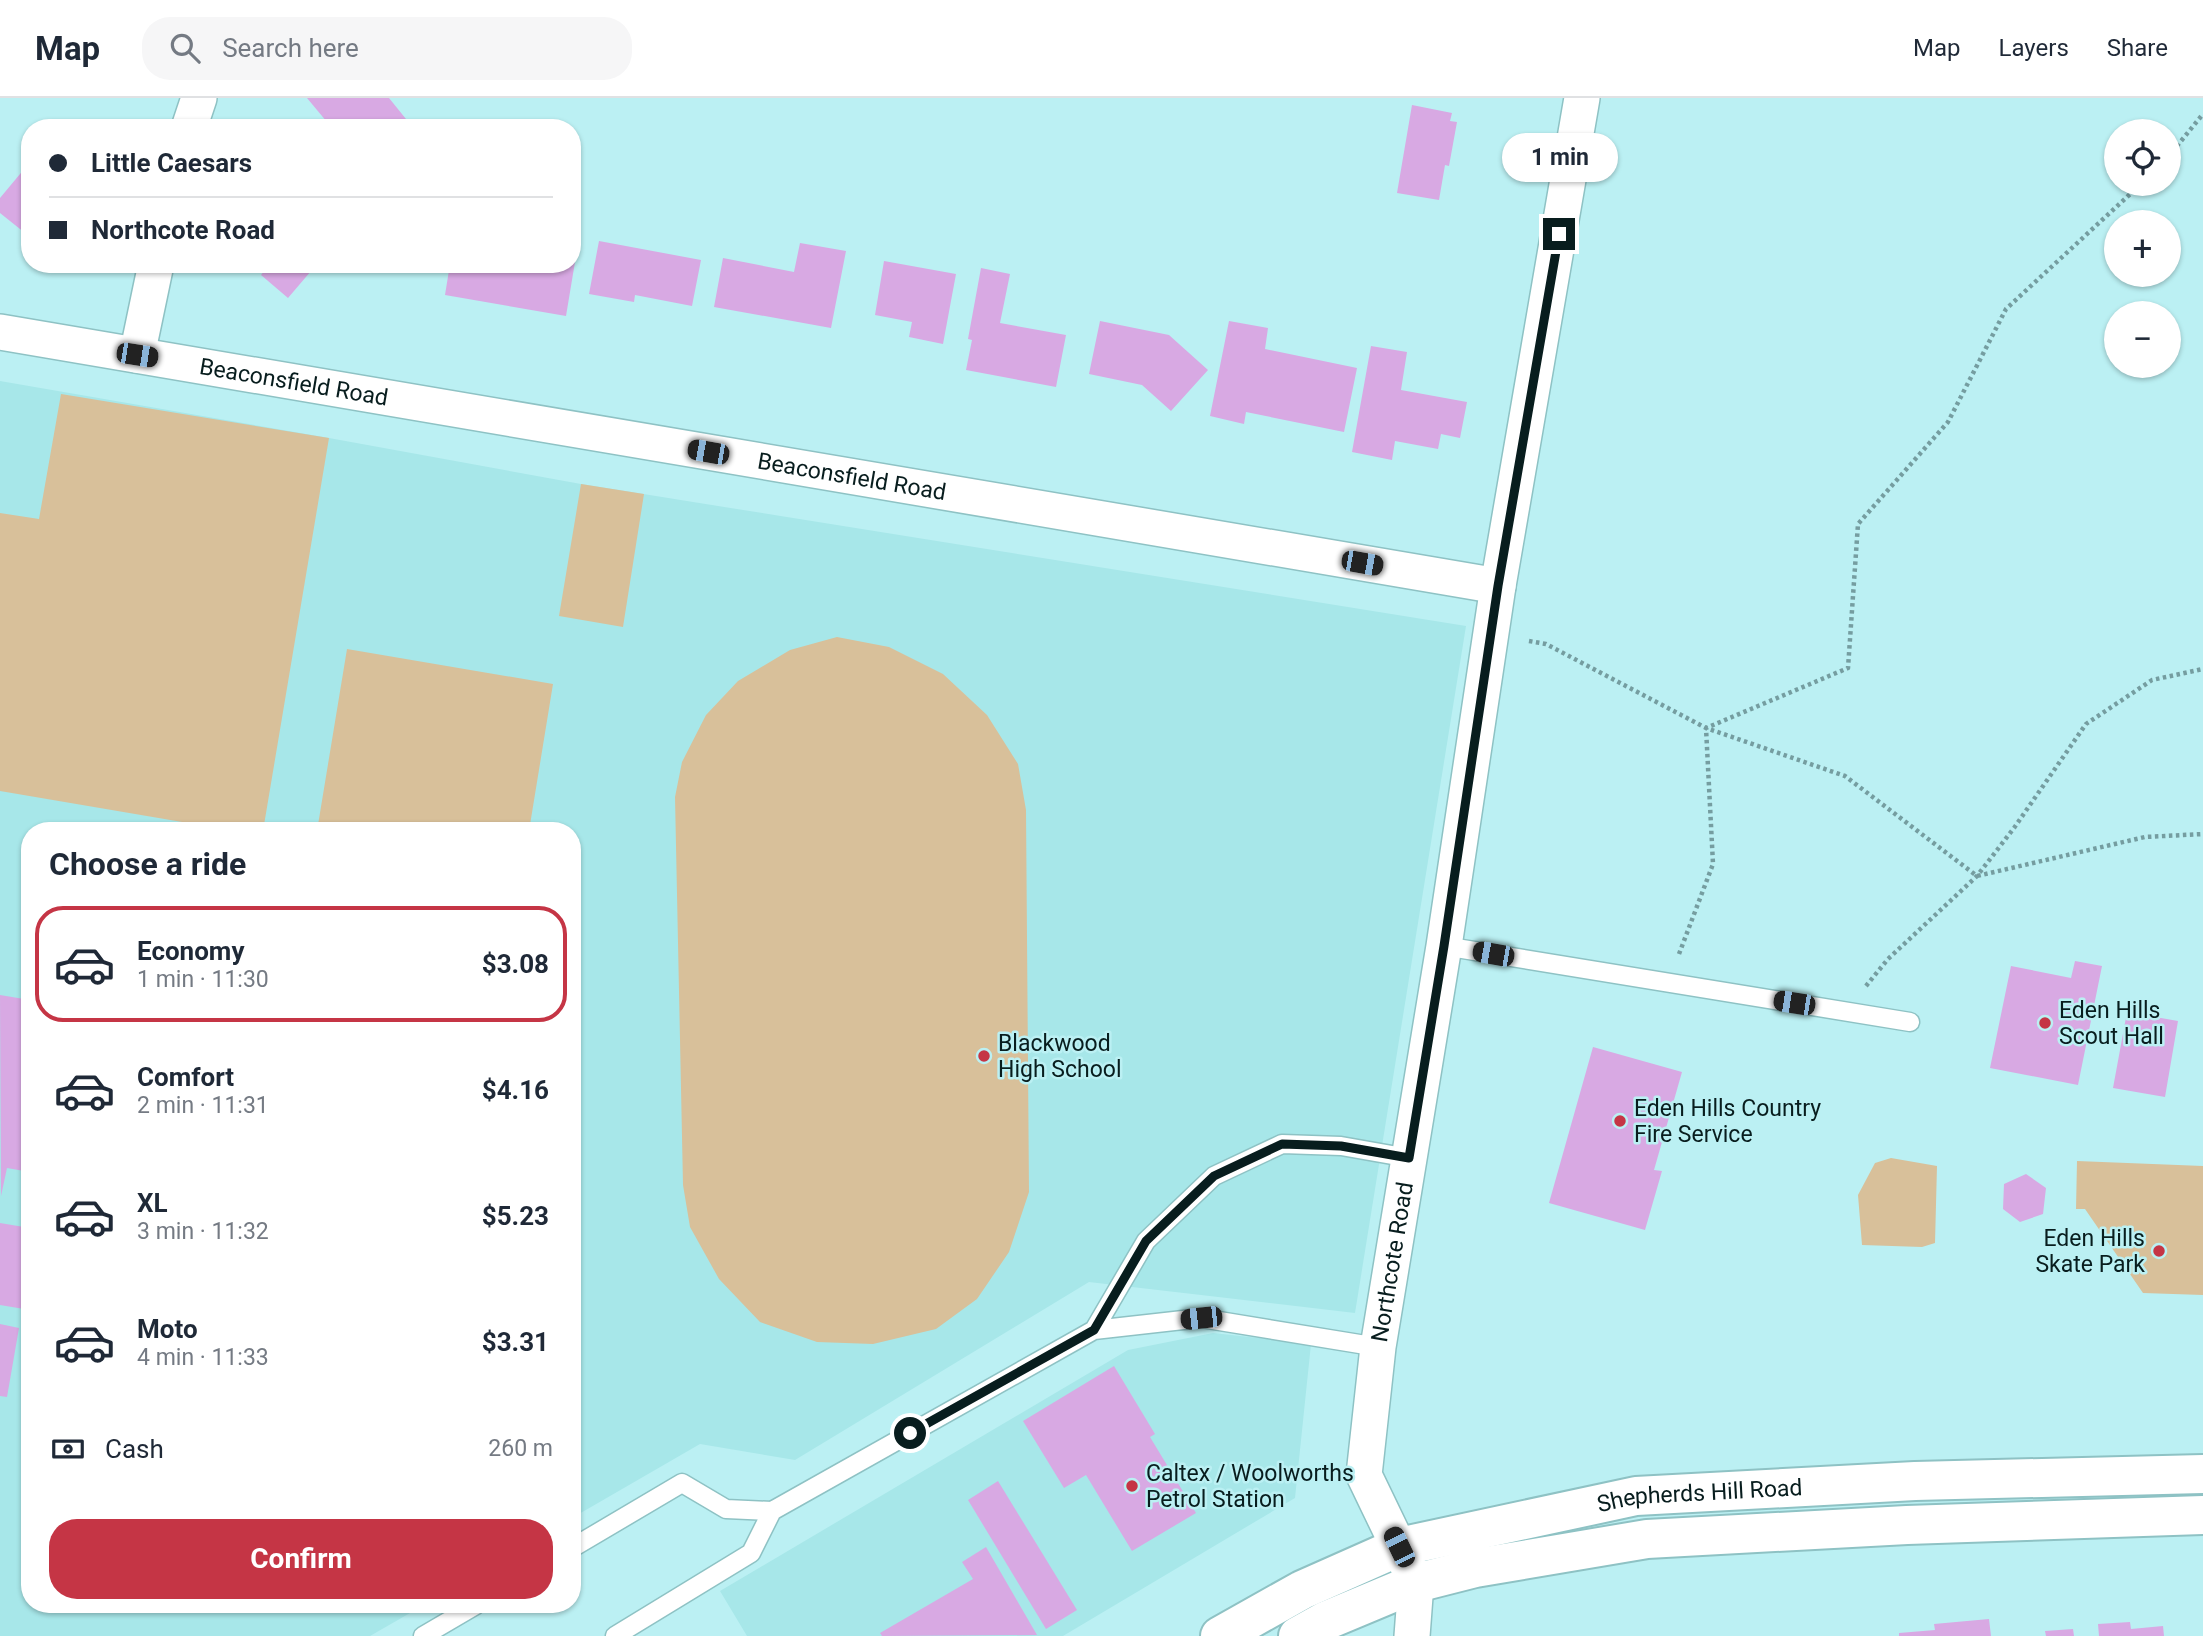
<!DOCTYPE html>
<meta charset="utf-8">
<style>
:root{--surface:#fff;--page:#f6f6f7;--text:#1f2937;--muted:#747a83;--line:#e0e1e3;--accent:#c53545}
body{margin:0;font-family:Roboto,sans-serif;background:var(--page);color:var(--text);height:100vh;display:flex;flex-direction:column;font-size:26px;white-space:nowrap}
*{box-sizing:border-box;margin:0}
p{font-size:23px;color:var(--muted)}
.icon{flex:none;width:38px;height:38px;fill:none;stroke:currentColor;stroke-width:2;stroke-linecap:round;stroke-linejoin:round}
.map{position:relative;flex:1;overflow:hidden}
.side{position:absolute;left:21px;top:724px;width:560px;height:791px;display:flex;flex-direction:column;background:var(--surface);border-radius:28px;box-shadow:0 2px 5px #0004}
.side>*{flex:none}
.guide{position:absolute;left:21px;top:21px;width:560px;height:154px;border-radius:28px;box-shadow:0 2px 5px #0004;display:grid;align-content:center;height:154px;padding:0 28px;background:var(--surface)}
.buttons{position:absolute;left:2104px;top:21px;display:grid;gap:14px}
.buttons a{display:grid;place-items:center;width:77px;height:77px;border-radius:50%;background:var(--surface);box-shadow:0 2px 5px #0004;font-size:35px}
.end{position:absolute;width:32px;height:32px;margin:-16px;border:9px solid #081d1e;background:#fff;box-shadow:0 0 0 4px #fff}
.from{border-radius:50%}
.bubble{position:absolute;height:49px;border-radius:24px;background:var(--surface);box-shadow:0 2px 5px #0004;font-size:23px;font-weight:700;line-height:49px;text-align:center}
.car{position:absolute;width:21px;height:42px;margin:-21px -10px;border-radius:9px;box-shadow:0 0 5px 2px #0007;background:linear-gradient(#222 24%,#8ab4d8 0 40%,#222 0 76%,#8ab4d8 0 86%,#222 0)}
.guide b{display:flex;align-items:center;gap:24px;height:66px;font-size:26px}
.guide b+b{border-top:2px solid var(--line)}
.guide i{width:18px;height:18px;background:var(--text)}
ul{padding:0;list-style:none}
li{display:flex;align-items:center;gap:21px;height:116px;margin:0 14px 10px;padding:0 14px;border:4px solid transparent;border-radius:28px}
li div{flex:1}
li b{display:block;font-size:26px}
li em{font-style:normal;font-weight:700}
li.active{border-color:var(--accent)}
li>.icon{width:63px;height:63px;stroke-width:1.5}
h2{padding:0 28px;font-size:32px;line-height:84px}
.pay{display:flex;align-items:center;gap:18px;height:77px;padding:0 28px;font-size:26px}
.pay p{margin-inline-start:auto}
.button{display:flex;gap:14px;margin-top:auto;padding:14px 28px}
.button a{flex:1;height:80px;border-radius:28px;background:var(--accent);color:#fff;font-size:28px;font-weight:700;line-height:80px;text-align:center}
header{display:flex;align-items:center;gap:42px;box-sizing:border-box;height:98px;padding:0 35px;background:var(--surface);border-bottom:2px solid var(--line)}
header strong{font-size:33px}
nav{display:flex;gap:38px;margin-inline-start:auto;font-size:24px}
.search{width:490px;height:63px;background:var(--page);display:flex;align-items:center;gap:18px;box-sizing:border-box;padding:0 24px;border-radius:28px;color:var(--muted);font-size:26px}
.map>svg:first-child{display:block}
.built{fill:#a7e7e9}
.green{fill:#d8c09a}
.building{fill:#d8a9e3}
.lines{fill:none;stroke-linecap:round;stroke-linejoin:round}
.lane-casing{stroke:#8ec2c4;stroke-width:21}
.street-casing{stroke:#8ec2c4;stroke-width:38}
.secondary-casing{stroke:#8ec2c4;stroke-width:42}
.path{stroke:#759da0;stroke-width:4.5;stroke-dasharray:3.5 3.5;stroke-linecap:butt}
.lane{stroke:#fff;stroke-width:18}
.street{stroke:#fff;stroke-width:35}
.secondary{stroke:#fff;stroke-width:38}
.route{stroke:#081d1e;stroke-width:9}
.poi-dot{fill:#c53545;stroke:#bbf0f3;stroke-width:2.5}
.labels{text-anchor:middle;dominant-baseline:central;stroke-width:5;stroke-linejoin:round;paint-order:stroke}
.street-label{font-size:23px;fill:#081d1e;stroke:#bbf0f3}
.poi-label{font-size:23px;fill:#081d1e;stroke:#bbf0f3;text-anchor:start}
</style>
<header>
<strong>Map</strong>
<div class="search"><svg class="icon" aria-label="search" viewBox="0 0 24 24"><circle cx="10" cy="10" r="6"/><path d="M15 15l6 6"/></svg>Search here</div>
<nav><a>Map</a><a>Layers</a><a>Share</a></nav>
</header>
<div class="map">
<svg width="2203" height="1538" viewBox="0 0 2203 1538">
<rect width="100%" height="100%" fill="#bbf0f3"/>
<path class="built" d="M0,283L329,340L581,386L1466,528L1355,1215L1089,1184L795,1362L700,1346L572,1420V733H30V1507H424L370,1538H0Z
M1213,1235L1311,1246L1295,1400L1063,1538H747L720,1493L1128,1252Z"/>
<path class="green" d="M61,296L329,340L263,733H235L0,693V415L39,421Z
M581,386L644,396L623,529L559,518Z
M837,539L889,549L943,576L987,617L1018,666L1026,712L1029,1094L1009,1154L977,1201L936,1231L873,1246L817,1244L760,1224L719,1181L690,1129L683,1087L675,699L682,664L706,617L738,583L790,552Z
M347,551L553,586L529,733H317Z
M1891,1060L1937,1068L1935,1145L1922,1149L1862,1147L1858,1097L1875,1065Z
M2077,1063L2203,1068V1197L2143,1195L2085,1111H2076Z"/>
<path class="building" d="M307,0H389L406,21L396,30H332Z
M1412,7L1452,15L1450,23L1457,24L1449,68L1445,67L1439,102L1397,95Z
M30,64V139L0,115V100Z
M599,143L701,162L692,208L635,197L634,204L589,196Z
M800,145L846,153L831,230L714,209L723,160L794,174Z
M572,158H576L566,218L445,197L450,166H572Z
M884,163L956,176L943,246L909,239L912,224L875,217Z
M270,166H317L288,200L261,177Z
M981,170L1010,176L1000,225L1066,237L1056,289L966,272L972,242L968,241Z
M1100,223L1169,237L1208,272L1171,313L1142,287L1089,276Z
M1229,223L1268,230L1265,251L1357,270L1344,334L1246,314L1244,326L1210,318Z
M1371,248L1407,254L1401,292L1467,304L1460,340L1441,336L1438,351L1395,343L1392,362L1352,354Z
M2075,863L2102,868L2078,987L1990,970L2011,868L2071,880Z
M0,897L30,902V1074L7,1070L1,1098Z
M2127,914L2178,923L2165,999L2113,990Z
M1593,949L1682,974L1654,1072L1662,1073L1645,1132L1549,1105Z
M2026,1076L2046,1090L2043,1116L2020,1124L2003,1111L2004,1086Z
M0,1125L30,1130V1212L0,1207Z
M0,1226L19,1230L7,1299L0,1298Z
M1114,1268L1155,1336L1150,1339L1196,1415L1132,1453L1086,1377L1064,1390L1023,1323Z
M998,1383L1077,1512L1046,1531L968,1402Z
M986,1449L1037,1537L882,1538L880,1535L973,1481L962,1464Z
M1989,1521L1991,1538H1899V1535L1935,1532L1934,1526Z
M2130,1524L2131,1531L2163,1528L2164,1538H2099L2098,1526Z
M2073,1531L2074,1538H2046L2045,1533Z"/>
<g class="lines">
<g class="lane-casing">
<path id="lane" d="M1444,848L1910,924
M1094,1232L1146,1143L1214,1078L1282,1046L1341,1048L1409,1060
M572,1450L682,1385L726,1411L772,1413L1094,1232L1201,1220L1378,1249
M423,1538L476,1507
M615,1538L751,1455L772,1413"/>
</g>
<g class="street-casing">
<g id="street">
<path d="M189,30L199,0"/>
<path id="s1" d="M0,234L1498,488"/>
<path d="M137,257L156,166"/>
<path id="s2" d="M1412,1538L1416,1485L1364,1377L1378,1249L1444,848L1498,488L1582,0"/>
</g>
</g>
<g class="secondary-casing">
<g id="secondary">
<path id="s3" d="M1220,1538L1302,1492L1399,1449L1636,1398L1915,1383L2203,1376"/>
<path d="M1298,1538L1325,1523L1416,1485L1475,1470L1647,1441L1907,1427L2203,1417"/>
</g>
</g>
<path class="path" d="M2168,59L2203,16
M1529,543L1546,546L1706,630L1845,678L1977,778L2145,739L2203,736
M1679,856L1713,766L1706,630L1848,570L1858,426L1948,324L2006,211L2141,86
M1866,888L1888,861L1977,778L2014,730L2086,626L2152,582L2203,571"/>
<use href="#lane" class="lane"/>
<use href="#street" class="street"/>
<use href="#secondary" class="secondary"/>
</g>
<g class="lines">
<path class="route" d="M910,1335L1094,1232L1146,1143L1214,1078L1282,1046L1341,1048L1409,1060L1444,848L1498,488L1559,136"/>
</g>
<g class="poi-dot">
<circle cx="2045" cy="925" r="7"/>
<circle cx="984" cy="958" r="7"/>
<circle cx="1620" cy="1023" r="7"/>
<circle cx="2159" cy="1153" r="7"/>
<circle cx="1132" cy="1388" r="7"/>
</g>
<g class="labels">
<g class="street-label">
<text stroke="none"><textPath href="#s1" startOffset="298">Beaconsfield Road</textPath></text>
<text stroke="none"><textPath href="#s1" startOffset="864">Beaconsfield Road</textPath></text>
<text stroke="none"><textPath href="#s2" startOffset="388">Northcote Road</textPath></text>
<text stroke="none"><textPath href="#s3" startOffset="506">Shepherds Hill Road</textPath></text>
</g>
<g class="poi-label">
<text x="2059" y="912">Eden Hills<tspan x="2059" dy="26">Scout Hall</tspan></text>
<text x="998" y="945">Blackwood<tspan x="998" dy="26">High School</tspan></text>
<text x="1634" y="1010">Eden Hills Country<tspan x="1634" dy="26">Fire Service</tspan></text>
<text x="2145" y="1140" text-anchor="end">Eden Hills<tspan x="2145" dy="26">Skate Park</tspan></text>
<text x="1146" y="1375">Caltex / Woolworths<tspan x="1146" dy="26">Petrol Station</tspan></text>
</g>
</g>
</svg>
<div class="buttons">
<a><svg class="icon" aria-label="locate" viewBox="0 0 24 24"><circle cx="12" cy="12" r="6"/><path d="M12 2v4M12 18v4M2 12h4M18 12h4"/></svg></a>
<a>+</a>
<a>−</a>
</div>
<i class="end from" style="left:910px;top:1335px"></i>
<i class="end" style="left:1559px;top:136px"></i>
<div class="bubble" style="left:1502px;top:35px;width:116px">1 min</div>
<i class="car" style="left:137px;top:257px;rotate:99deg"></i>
<i class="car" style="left:708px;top:354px;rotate:280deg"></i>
<i class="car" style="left:1362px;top:465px;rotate:100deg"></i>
<i class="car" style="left:1493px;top:856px;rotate:280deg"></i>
<i class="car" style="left:1794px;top:905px;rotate:279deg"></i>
<i class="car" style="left:1201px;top:1220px;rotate:264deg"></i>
<i class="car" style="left:1399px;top:1449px;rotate:334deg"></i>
<div class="guide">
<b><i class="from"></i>Little Caesars</b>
<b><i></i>Northcote Road</b>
</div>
<section class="side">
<h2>Choose a ride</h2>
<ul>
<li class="active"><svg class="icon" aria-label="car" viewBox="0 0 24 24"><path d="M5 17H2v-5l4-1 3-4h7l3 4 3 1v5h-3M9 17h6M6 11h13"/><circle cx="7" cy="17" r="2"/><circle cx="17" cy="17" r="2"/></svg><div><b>Economy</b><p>1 min · 11:30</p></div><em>$3.08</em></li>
<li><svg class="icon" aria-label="car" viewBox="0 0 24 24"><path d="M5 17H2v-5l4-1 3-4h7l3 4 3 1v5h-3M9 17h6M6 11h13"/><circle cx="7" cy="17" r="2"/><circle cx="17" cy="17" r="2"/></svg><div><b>Comfort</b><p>2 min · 11:31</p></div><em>$4.16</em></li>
<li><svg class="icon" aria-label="car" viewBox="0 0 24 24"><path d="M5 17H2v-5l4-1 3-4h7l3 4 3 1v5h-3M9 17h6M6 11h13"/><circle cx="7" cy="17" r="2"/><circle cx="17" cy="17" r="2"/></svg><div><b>XL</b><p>3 min · 11:32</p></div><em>$5.23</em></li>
<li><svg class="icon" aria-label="car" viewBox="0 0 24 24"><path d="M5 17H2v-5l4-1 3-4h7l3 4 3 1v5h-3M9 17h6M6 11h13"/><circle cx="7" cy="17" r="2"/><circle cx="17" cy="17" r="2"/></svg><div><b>Moto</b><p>4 min · 11:33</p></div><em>$3.31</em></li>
</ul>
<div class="pay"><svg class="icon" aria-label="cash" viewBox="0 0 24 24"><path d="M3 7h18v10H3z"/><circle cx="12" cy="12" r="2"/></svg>Cash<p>260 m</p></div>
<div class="button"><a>Confirm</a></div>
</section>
</div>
